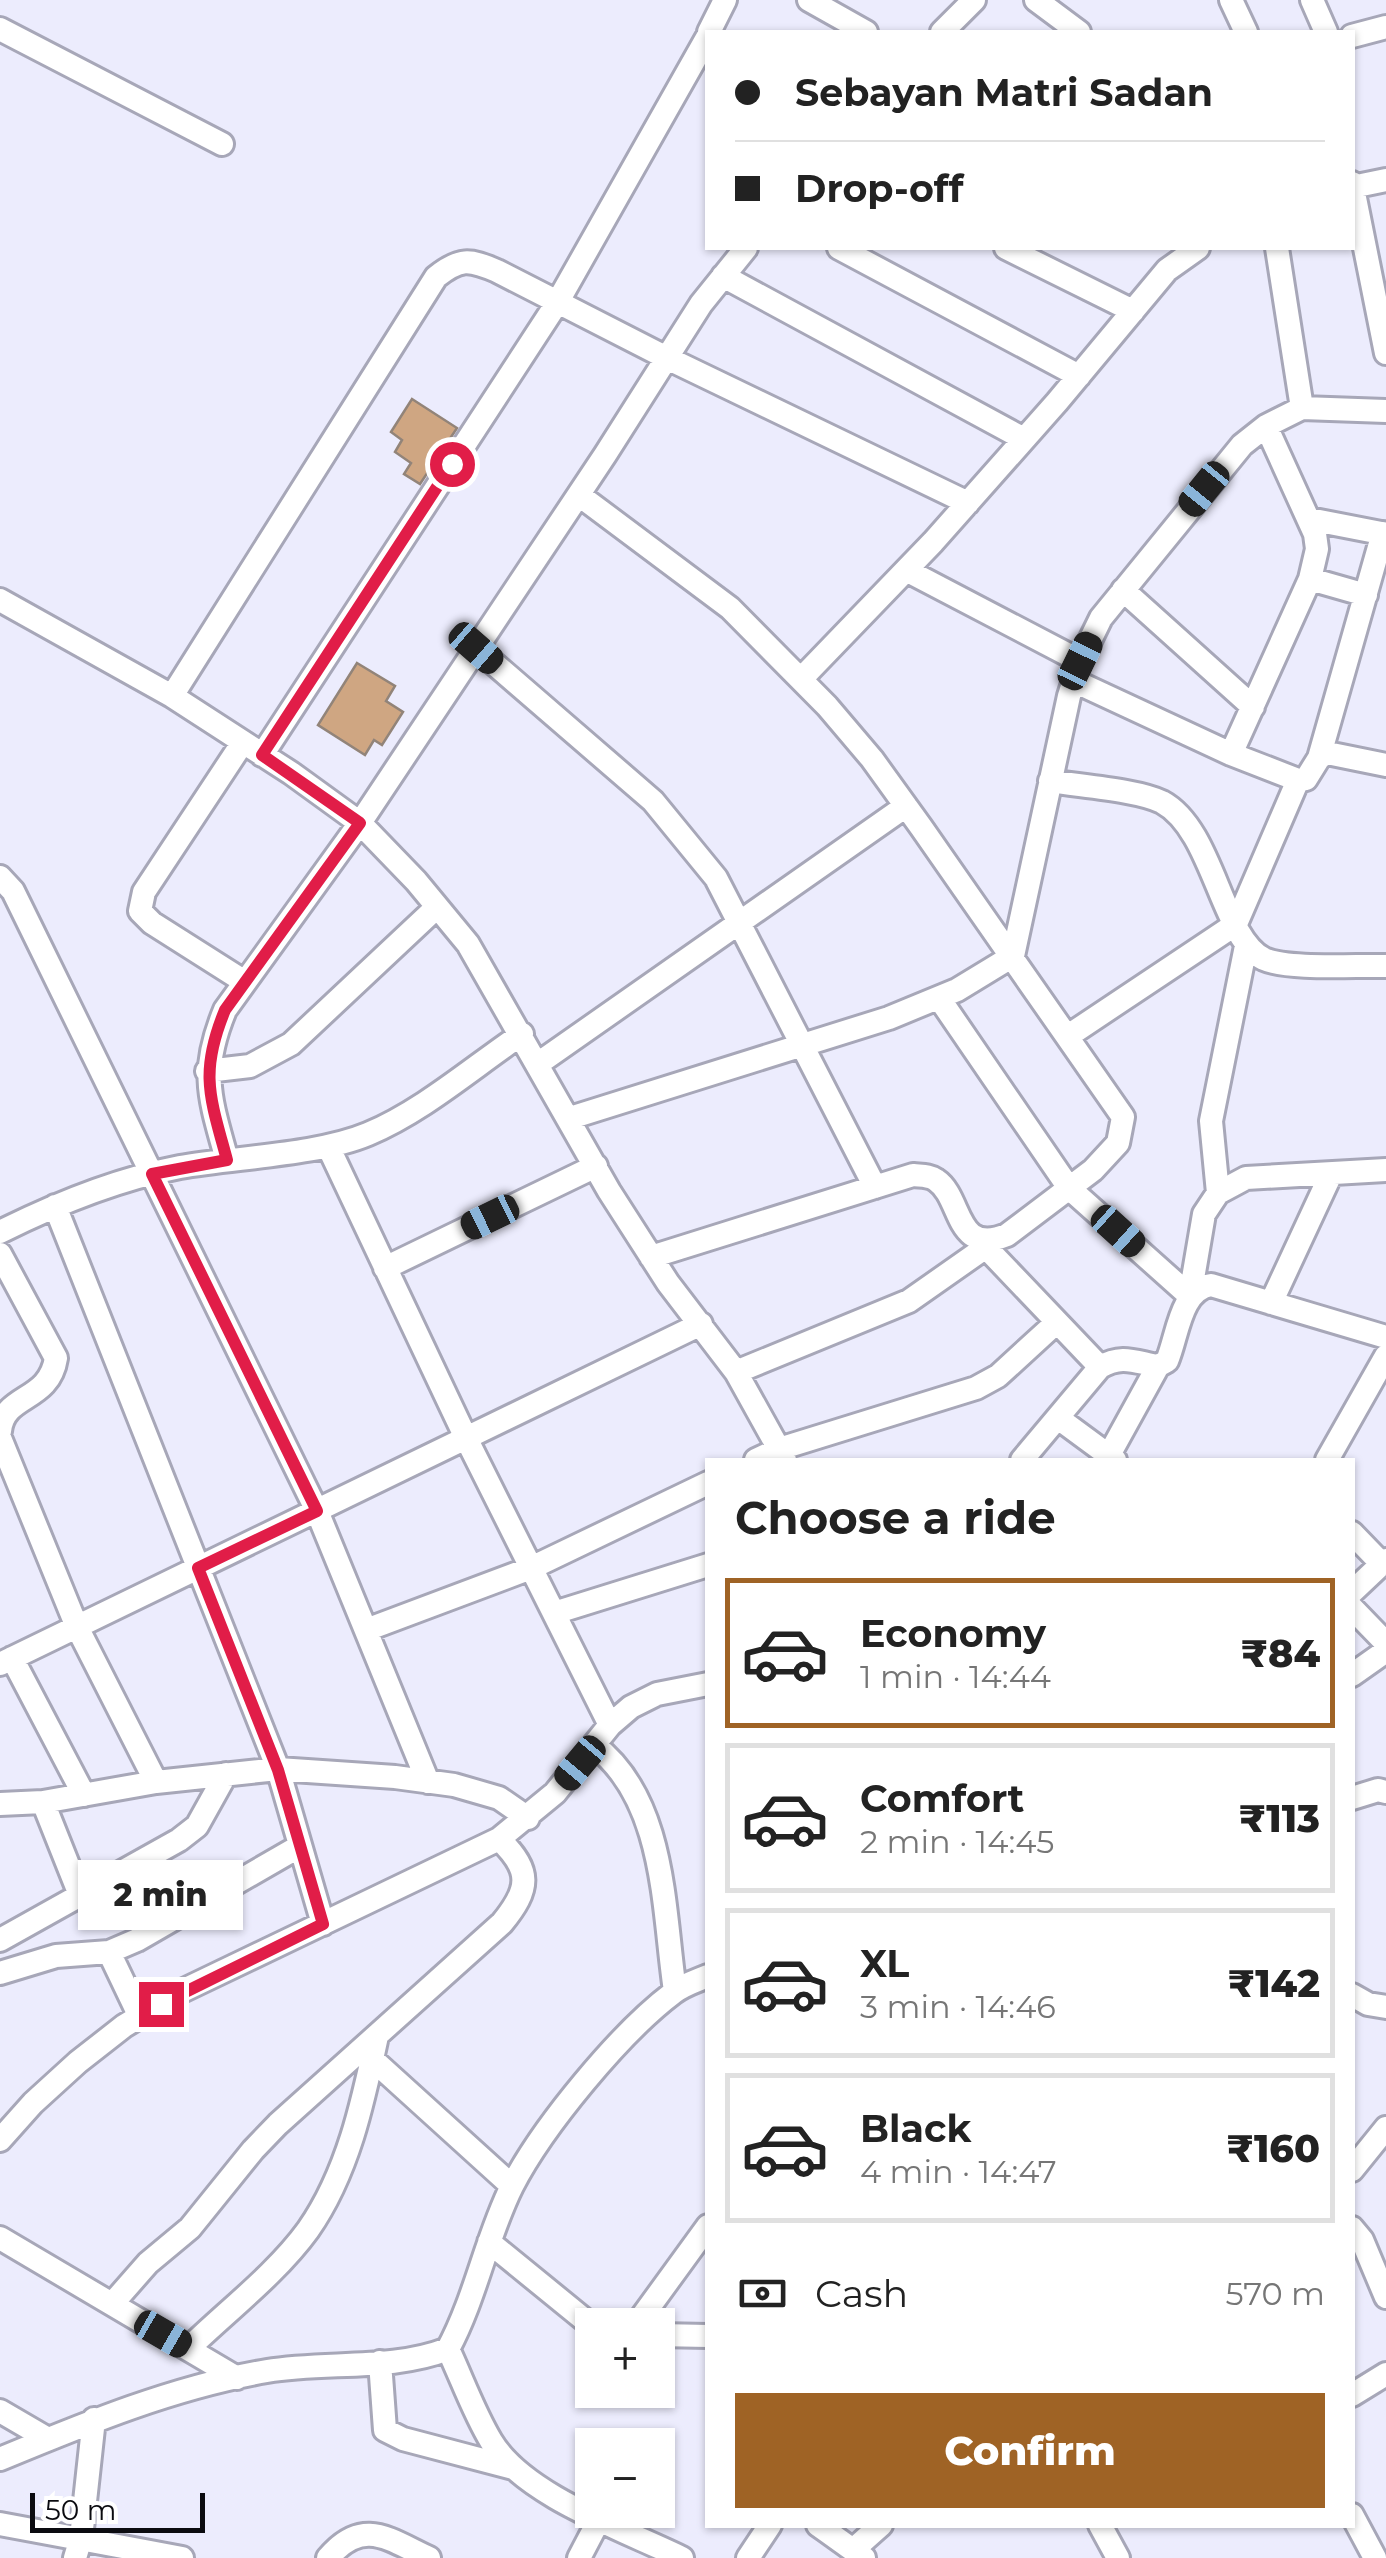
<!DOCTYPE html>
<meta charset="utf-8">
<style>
:root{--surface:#fff;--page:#f6f6f6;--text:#222;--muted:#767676;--line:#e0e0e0;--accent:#9f6325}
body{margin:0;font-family:Montserrat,sans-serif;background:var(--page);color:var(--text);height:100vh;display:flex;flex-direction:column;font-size:38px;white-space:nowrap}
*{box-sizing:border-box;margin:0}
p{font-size:32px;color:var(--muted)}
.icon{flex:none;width:55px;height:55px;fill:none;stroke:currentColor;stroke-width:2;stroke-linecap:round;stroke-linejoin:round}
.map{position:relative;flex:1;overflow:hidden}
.panel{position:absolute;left:705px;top:1458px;width:650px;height:1070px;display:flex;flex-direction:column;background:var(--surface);border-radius:0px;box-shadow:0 2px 8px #0004}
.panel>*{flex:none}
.guide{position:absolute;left:705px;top:30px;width:650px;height:220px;border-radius:0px;box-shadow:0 2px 8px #0004;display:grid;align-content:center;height:220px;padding:0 30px;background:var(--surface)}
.fabs{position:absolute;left:575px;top:2308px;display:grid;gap:20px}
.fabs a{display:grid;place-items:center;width:100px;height:100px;border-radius:0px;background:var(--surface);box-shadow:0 2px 8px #0004;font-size:50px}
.scale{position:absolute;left:30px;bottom:25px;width:175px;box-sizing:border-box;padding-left:10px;border:5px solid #0b0b10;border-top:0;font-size:28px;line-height:35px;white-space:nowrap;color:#0b0b10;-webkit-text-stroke:8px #fff;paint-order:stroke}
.end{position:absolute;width:45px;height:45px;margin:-22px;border:12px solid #e11d48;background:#fff;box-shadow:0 0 0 5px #fff}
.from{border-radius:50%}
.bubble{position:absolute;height:70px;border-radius:0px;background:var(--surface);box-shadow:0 2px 8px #0004;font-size:32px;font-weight:800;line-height:70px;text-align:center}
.car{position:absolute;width:30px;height:60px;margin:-30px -15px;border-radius:12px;box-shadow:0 0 8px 2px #0007;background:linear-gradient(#222 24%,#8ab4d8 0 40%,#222 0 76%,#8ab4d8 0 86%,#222 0)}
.guide b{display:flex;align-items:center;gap:35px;height:95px;font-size:38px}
.guide b+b{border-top:2px solid var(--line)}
.guide i{width:25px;height:25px;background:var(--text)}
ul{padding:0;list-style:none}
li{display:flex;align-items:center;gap:30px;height:150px;margin:0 20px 15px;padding:0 10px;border:5px solid var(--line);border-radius:0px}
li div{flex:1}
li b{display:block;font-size:38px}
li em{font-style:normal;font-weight:800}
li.active{border-color:var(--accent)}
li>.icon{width:90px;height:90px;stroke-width:1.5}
h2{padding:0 30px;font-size:45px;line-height:120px}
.pay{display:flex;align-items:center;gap:25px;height:110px;padding:0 30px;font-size:38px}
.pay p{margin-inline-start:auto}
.cta{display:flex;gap:20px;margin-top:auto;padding:20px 30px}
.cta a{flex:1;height:115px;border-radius:0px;background:var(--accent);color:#fff;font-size:40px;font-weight:800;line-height:115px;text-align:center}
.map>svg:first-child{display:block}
.building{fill:#cfa682;stroke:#928479;stroke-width:2.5}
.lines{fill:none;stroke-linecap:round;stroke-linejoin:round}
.minor-casing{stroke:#a7a7b8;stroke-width:28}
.minor{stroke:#fff;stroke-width:22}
.route{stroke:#e11d48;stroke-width:12}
</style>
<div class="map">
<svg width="1386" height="2558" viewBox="0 0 1386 2558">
<rect width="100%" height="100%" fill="#ececfd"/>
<path class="building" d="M412,399L457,428L420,484L404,474L411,463L395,452L402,440L391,432Z
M357,663L395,686L386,701L403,712L382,745L374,740L365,755L318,725Z"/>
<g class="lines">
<g class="minor-casing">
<path id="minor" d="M809,0L866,32
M1036,0L1079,32
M1231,0L1246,32
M1312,0L1326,32
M0,29L222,144
M709,32L725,0
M942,32L974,0
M1352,36L1386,27
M1352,183L1386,353
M1352,187L1386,180
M839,248L1079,376
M1006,248L1133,311
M1277,248L1302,408
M723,276L1024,439
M579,495L730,608L827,706L872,759L921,827L1123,1117L1118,1143L1093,1170L1007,1235C954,1256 963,1198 936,1180C929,1175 921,1176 913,1175L651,1257
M1309,519L1386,534
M906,570L1080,661
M1310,579L1366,595
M1123,590L1253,707
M0,600L172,696L291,773L360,823L416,881L468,944L609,1191L668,1283L736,1372L785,1460
M476,648L653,801L716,878L875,1187
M801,679L933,542L1057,402L1167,270L1198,248
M1074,681L1231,754L1298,780L1306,779L1319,758L1327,753L1386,765
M172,696L436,277C460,258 469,259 497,271L669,359L968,503
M243,742L144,892L140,911L152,923L245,982
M1231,754L1310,579L1317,549L1315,534L1266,426
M262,755L557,303L708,36
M1319,758L1383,533
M1050,781C1079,786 1138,790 1162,802C1214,830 1221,938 1264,959C1288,970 1357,965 1386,966
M0,877L13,891L317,1511L428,1782
M939,998L1069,1188L1190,1296
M1068,1036L1236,924L1298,780
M539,1063L906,806
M207,1071L250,1066L291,1044L437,907
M570,1118L889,1018L957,990L1013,956L1069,696L1080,661L1101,618L1242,445L1266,426L1302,408L1386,411
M328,1146L466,1438L610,1725
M227,1160C210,1098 199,1073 225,1010L360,823L605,455L701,304L746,248
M1218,1193L1211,1121L1246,946
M55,1206L278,1769L323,1924
M0,1232C56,1204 118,1179 180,1167C236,1157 318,1155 368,1134C423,1111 473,1067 522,1034
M978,1239L1100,1367
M0,1254L56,1358C49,1403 4,1393 0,1431
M385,1268L596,1166
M1190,1296L1204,1214L1218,1193L1246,1178L1386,1170
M1271,1303L1331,1174
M736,1372L909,1301L986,1247
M1058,1418L1115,1460
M0,1438L77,1627L156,1782
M1109,1455L1158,1366
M756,1460L779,1449L976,1388L998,1376L1057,1322
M1022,1460L1100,1367C1122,1354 1135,1362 1158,1366L1167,1361C1178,1335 1180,1290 1211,1285L1386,1337
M1327,1460L1386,1356
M1352,1533L1382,1564
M1352,1592L1386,1560
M1352,1608L1386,1643
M554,1613L708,1565
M366,1630L531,1568L708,1483
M12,1658L84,1795
M0,1664L701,1324
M1352,1675L1386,1651
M594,1745C666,1800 663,1909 675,1991
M1352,1798L1378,1790L1386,1792
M43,1802L80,1895
M0,1804L43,1802L156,1782L278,1769L395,1777L454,1785L499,1798L528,1818
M0,1940L179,1840L197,1826L226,1774
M109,1952L140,2017
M0,1973L56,1956L109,1952L137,1940L300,1846
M1352,1995L1368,2004L1386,2007
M372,2059L512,2186
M0,2140L33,2103L78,2062L124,2026L182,1991L499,1839L555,1793L610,1725L631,1707L657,1694L708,1684
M1352,2170L1386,2128
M1352,2228L1362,2240L1386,2297
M0,2238L237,2378
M489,2242L592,2326
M112,2304L148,2263L190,2228L253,2150L278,2124L502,1923C530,1889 532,1870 499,1839
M636,2325L708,2226
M658,2335L708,2336
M188,2349C227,2311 276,2274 308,2230C348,2173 363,2102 377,2036
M448,2349C462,2379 474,2413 491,2441C524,2496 625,2530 682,2558
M380,2362L385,2430L403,2439L513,2468
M1352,2395L1386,2374
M0,2411L48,2439
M0,2459C87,2423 174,2387 267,2371C327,2361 391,2371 448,2349C476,2297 486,2238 512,2186C543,2126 620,2033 673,1993C683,1985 696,1981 708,1976
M1352,2515L1375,2558
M0,2524L182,2558
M818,2525L864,2558
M1100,2525L1118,2558
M853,2550L881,2525
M75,2558L81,2538L94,2419
M328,2558C363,2517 388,2539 429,2558
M579,2558L600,2518
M748,2558L770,2525"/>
</g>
<use href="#minor" class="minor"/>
</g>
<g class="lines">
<path class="route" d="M161,2004L323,1924L278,1770L198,1568L317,1511L152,1174L227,1160C210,1097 199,1073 225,1010L360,823L262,755L452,464"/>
</g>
</svg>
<div class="fabs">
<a>+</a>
<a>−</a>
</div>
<div class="scale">50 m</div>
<i class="end from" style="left:452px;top:464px"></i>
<i class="end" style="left:161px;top:2004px"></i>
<div class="bubble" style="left:78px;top:1860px;width:165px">2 min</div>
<i class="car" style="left:1204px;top:489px;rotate:219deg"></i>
<i class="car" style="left:476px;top:648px;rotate:131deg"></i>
<i class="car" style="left:1080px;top:661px;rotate:26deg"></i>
<i class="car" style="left:490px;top:1217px;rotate:244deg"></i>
<i class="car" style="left:1118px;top:1231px;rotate:132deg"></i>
<i class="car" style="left:580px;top:1763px;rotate:220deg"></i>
<i class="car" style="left:163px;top:2334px;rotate:120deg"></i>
<div class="guide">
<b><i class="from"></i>Sebayan Matri Sadan</b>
<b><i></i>Drop-off</b>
</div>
<section class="panel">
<h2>Choose a ride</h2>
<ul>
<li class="active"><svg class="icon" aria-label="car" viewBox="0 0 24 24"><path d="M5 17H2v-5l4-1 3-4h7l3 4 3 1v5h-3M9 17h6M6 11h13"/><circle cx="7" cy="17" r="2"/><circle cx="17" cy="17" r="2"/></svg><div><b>Economy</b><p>1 min · 14:44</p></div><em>₹84</em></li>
<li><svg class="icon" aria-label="car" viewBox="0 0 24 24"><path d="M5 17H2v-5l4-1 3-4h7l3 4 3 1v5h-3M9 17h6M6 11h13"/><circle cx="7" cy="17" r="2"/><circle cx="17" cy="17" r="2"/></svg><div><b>Comfort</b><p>2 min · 14:45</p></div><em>₹113</em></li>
<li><svg class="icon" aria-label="car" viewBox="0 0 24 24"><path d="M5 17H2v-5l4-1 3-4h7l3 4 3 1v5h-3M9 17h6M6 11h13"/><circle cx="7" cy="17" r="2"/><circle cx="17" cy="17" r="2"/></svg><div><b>XL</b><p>3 min · 14:46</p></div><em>₹142</em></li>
<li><svg class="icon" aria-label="car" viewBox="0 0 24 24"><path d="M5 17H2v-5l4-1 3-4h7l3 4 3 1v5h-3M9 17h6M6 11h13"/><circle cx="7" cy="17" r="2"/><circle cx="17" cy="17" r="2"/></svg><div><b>Black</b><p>4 min · 14:47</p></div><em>₹160</em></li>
</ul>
<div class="pay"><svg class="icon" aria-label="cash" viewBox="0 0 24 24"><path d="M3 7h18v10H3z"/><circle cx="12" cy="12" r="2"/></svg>Cash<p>570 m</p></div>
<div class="cta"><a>Confirm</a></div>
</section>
</div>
